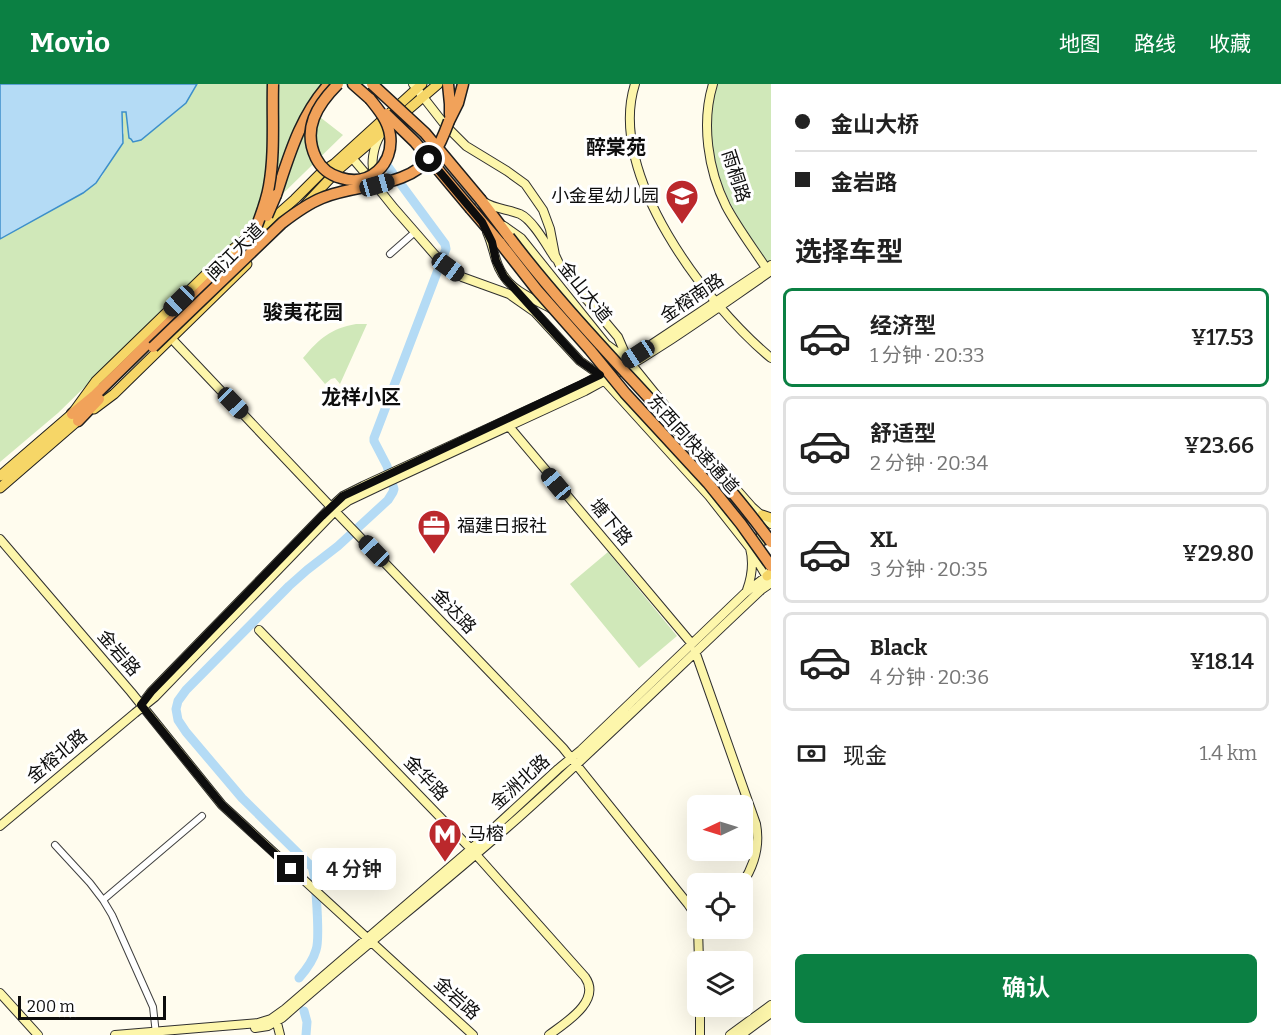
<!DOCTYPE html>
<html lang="zh">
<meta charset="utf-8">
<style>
:root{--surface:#fff;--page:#f2f2f2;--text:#222;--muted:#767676;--line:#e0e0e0;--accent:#0b8043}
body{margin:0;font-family:Bitter,"Noto Sans SC",serif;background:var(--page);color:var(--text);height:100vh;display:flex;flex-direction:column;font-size:22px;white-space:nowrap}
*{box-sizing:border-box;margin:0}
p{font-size:20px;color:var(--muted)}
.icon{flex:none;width:33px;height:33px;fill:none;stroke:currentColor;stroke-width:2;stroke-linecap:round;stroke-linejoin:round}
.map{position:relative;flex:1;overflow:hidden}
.side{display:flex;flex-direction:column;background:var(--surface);width:510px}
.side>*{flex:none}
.guide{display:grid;align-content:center;height:132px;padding:0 24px;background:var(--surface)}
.needle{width:39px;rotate:266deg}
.buttons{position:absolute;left:687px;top:711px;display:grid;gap:12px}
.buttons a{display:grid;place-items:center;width:66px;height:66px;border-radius:9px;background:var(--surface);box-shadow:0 6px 24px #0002;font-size:30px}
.scale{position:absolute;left:18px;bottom:15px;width:148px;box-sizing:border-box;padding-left:6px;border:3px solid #0d0d0d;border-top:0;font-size:16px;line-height:21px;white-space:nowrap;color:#0d0d0d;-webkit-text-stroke:4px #fff;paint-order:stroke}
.end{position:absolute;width:27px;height:27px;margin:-14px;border:8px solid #0d0d0d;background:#fff;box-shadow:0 0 0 3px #fff}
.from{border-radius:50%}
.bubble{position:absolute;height:42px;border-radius:9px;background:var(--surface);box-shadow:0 6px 24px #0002;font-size:20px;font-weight:600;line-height:42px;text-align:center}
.car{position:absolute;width:18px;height:36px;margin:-18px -9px;border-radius:8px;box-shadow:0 0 4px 2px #0007;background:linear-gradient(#222 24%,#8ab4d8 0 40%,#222 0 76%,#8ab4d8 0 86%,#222 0)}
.guide b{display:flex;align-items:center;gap:21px;height:57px;font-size:22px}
.guide b+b{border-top:2px solid var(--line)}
.guide i{width:15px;height:15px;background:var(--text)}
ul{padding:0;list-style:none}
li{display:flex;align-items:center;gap:18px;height:99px;margin:0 12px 9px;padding:0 12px;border:3px solid var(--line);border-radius:9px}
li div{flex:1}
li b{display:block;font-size:22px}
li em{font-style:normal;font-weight:600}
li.current{border-color:var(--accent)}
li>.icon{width:54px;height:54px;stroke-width:1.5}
h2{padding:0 24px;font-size:27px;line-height:72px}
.pay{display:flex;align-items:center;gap:15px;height:66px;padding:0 24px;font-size:22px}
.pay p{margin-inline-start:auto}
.cta{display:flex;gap:12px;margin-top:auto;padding:12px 24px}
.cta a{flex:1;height:69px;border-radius:9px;background:var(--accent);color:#fff;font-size:24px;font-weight:600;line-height:69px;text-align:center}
header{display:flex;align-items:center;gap:36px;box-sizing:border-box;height:84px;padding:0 30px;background:var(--accent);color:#fff}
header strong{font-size:28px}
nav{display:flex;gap:33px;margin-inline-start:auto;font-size:21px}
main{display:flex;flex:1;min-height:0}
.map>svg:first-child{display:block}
.green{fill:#d0e8b9}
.water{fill:#b4dbf5;stroke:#3c8fca;stroke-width:1.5}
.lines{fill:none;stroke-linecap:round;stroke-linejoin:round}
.river{stroke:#b4dbf5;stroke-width:9}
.street-casing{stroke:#404040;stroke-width:8}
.secondary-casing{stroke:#2f2f2f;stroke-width:10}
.primary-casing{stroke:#1e1e1e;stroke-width:11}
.highway-casing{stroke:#1e1e1e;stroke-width:13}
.street{stroke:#fff;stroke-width:6}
.secondary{stroke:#fdf6ab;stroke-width:8}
.primary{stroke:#f6d667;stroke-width:9}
.highway{stroke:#f1a25a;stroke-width:10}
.highway-bridge-casing{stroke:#1e1e1e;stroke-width:13;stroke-linecap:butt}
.highway-bridge{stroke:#f1a25a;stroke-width:10}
.route{stroke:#0d0d0d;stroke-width:8}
.labels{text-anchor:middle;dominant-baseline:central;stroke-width:6;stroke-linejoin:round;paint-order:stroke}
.street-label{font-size:18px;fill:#0d0d0d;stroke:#fff}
.poi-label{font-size:18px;fill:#0d0d0d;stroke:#fff;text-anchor:start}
.neighbourhood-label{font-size:20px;font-weight:bold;fill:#0d0d0d;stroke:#fff}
</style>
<header>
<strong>Movio</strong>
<nav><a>地图</a><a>路线</a><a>收藏</a></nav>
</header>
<main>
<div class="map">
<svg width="771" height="951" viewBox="0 0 771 951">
<rect width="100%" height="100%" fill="#fffcee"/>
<path class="green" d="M197,0H338L316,30L343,51L58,329L0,378V155L83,109L96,99L102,92L124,49L122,28H126L129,54L133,57L141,56L186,19Z
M716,0H771V177L767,179C736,132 705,87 710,27C710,18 714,9 716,0Z
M356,240H367L340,300L335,294L331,295L325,300L303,274C320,254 330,245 356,240Z
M608,468L677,552L639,584L570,500Z"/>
<path class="water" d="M0,0H197L186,19L141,56L133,58L131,55L129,54L126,28H122L123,59L96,99L83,109L0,155Z"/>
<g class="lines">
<path class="river" d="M299,894C306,886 313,877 316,866C320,856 316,793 312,783L242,714L186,648L178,636L176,625L178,617L186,606L289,502L307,486L338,462L388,416L393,408L394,405L387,382L374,357V354L446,165L445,160L383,76
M304,927L307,938L306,951"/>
<g class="street-casing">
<path id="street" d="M390,170L415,148
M55,761L90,799L103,816L112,831L153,923L156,950
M103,816L202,732"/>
</g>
<g class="secondary-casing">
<path id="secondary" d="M413,0L445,41L466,62L507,87L525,100L543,126L550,145L555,171L563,188
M635,0C606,90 706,220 771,274
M713,0C701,39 708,86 726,122C737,143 753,164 766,184
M348,69L382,109L394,124L435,171L448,183L462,193L509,210L536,229
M375,95C370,80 373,63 381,50
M484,118C495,125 508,125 520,130C533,136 547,162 555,174
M504,142L521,154L606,260L628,276L691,354
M487,148C491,157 493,166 496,176C505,205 528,212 552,225
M561,185L618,253L628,276
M532,225L580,277L600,291
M171,254L331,423L563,664L688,820L698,835
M602,294L709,412L750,464L769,497
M507,340L692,560
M730,398L752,423L771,440
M0,455L131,608L222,721L473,951
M747,506C752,492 754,479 750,464L759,461L762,457L760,444
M259,546L471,765L585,893C602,917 565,939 549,951
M695,567L756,740C760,761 754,782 742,800
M142,620L151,608L331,423L343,412L363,402L582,301L628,276L771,181
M0,742L135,629L155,613L335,427L348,417L386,399L585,307C650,273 710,229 771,187
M698,844L699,878
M0,909L38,951
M700,922V951
M276,935L280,951
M255,944L268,942L282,934C359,866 441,802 518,734C601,660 680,582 761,506L771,499
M115,951L258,939L271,935L285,925L471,765L558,685L581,666L745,509L767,492
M730,951L771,921
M741,951L771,929"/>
</g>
<g class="primary-casing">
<path id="primary" d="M305,121L339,85L438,0
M94,325L114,310L247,180
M0,392L72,330L96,297L229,168L277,131L295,115L323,87L334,80L422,0
M0,404L82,333
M762,431L771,434
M767,492L771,489"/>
</g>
<g class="highway-casing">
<path id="highway" d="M353,0L370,15
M448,0L450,20V31
M449,37L458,19L463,0
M276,111C289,72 300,32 329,0
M481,116L509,153
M471,125L501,160
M72,330L95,311L234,175L252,155
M78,337L99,315"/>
</g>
<use href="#street" class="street"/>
<use href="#secondary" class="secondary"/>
<use href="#primary" class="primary"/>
<use href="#highway" class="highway"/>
<g class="highway-bridge-casing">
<path id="highway-bridge" d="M338,0C317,21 302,45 316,74C321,84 330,91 341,94C370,103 394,80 390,51C388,37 379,26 370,15
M372,0L425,49L481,116
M386,30L415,58L471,125
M267,132L276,111
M509,153C590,260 692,350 771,458
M252,155C258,138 266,120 269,102C275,69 272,34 273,0
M501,160L537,206L590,266L625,309L708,399L741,440L771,482
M153,263L282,139C295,129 307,120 322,114C358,99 407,105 433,71C440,61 445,48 449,37"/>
</g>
<use href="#highway-bridge" class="highway-bridge"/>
</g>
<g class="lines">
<path class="route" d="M291,785L222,721L141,621L151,608L322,432L343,412L600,291L580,277L504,193L496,177L492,158L482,138L429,75"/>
</g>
<defs>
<g id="school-pin" transform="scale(1.725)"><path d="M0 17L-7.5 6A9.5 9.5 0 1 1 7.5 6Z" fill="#bb282c" stroke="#fff"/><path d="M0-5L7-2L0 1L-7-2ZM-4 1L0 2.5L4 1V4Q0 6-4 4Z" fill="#fff"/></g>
<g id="office-pin" transform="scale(1.725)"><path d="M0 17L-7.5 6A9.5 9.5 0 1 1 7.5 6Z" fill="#bb282c" stroke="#fff"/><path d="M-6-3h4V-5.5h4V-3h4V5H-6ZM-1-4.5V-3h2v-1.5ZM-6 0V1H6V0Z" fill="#fff"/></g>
<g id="metro-pin" transform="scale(1.725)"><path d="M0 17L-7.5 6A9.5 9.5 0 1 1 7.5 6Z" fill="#bb282c" stroke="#fff"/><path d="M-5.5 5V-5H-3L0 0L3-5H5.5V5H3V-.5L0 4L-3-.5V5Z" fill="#fff"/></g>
</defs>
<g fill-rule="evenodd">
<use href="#school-pin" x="682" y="112"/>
<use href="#office-pin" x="434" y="442"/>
<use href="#metro-pin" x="445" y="750"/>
</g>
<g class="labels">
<g class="street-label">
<text transform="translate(736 92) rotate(72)">雨桐路</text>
<text transform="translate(235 168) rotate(-45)">闽江大道</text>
<text transform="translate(585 208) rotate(51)">金山大道</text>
<text transform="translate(692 214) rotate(-34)">金榕南路</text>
<text transform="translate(693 360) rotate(48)">东西向快速通道</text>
<text transform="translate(611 438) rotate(50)">塘下路</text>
<text transform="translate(454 527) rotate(46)">金达路</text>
<text transform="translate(119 569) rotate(49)">金岩路</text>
<text transform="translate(57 672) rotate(-40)">金榕北路</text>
<text transform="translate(426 694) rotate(46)">金华路</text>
<text transform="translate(520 698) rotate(-42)">金洲北路</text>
<text transform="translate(457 914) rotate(42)">金岩路</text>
</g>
<g class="poi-label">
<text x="659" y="112" text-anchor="end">小金星幼儿园</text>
<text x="457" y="442">福建日报社</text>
<text x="468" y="750">马榕</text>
</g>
<g class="neighbourhood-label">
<text x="616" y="63">醉棠苑</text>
<text x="303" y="228">骏夷花园</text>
<text x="361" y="313">龙祥小区</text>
</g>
</g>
</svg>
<div class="buttons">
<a><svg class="needle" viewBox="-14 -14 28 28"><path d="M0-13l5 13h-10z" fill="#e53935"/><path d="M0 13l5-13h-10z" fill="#767676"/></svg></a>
<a><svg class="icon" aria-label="locate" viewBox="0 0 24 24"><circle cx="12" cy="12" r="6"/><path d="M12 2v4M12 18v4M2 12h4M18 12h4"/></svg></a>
<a><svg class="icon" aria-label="layers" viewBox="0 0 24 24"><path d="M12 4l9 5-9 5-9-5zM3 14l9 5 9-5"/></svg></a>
</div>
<div class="scale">200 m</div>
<i class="end from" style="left:429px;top:75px"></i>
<i class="end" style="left:291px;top:785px"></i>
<div class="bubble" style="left:312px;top:764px;width:84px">4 分钟</div>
<i class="car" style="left:377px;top:101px;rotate:74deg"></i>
<i class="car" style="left:448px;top:183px;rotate:126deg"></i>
<i class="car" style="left:179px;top:217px;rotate:226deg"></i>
<i class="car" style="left:638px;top:270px;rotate:237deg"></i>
<i class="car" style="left:233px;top:319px;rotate:136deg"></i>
<i class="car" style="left:556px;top:400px;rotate:320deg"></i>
<i class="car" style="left:374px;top:467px;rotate:316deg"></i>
</div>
<section class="side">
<div class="guide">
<b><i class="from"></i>金山大桥</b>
<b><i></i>金岩路</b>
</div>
<h2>选择车型</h2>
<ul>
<li class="current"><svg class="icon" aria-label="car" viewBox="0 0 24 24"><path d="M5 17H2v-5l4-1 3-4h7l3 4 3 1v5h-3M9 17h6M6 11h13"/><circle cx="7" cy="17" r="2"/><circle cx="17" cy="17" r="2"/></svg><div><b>经济型</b><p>1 分钟 · 20:33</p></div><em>¥17.53</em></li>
<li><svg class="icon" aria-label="car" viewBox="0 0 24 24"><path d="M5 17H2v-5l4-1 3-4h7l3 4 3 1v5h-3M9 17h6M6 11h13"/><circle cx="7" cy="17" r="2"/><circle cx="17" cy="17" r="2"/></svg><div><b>舒适型</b><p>2 分钟 · 20:34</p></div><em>¥23.66</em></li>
<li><svg class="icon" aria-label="car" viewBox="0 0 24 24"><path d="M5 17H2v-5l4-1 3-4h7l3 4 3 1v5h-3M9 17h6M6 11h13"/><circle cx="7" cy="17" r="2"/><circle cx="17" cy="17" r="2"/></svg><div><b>XL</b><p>3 分钟 · 20:35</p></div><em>¥29.80</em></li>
<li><svg class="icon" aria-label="car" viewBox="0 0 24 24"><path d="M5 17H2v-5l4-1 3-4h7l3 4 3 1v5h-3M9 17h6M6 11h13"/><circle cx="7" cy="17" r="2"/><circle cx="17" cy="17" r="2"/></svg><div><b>Black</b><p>4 分钟 · 20:36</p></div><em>¥18.14</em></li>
</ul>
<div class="pay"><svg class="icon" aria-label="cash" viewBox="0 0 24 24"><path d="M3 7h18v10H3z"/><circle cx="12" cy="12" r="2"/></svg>现金<p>1.4 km</p></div>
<div class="cta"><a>确认</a></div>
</section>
</main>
